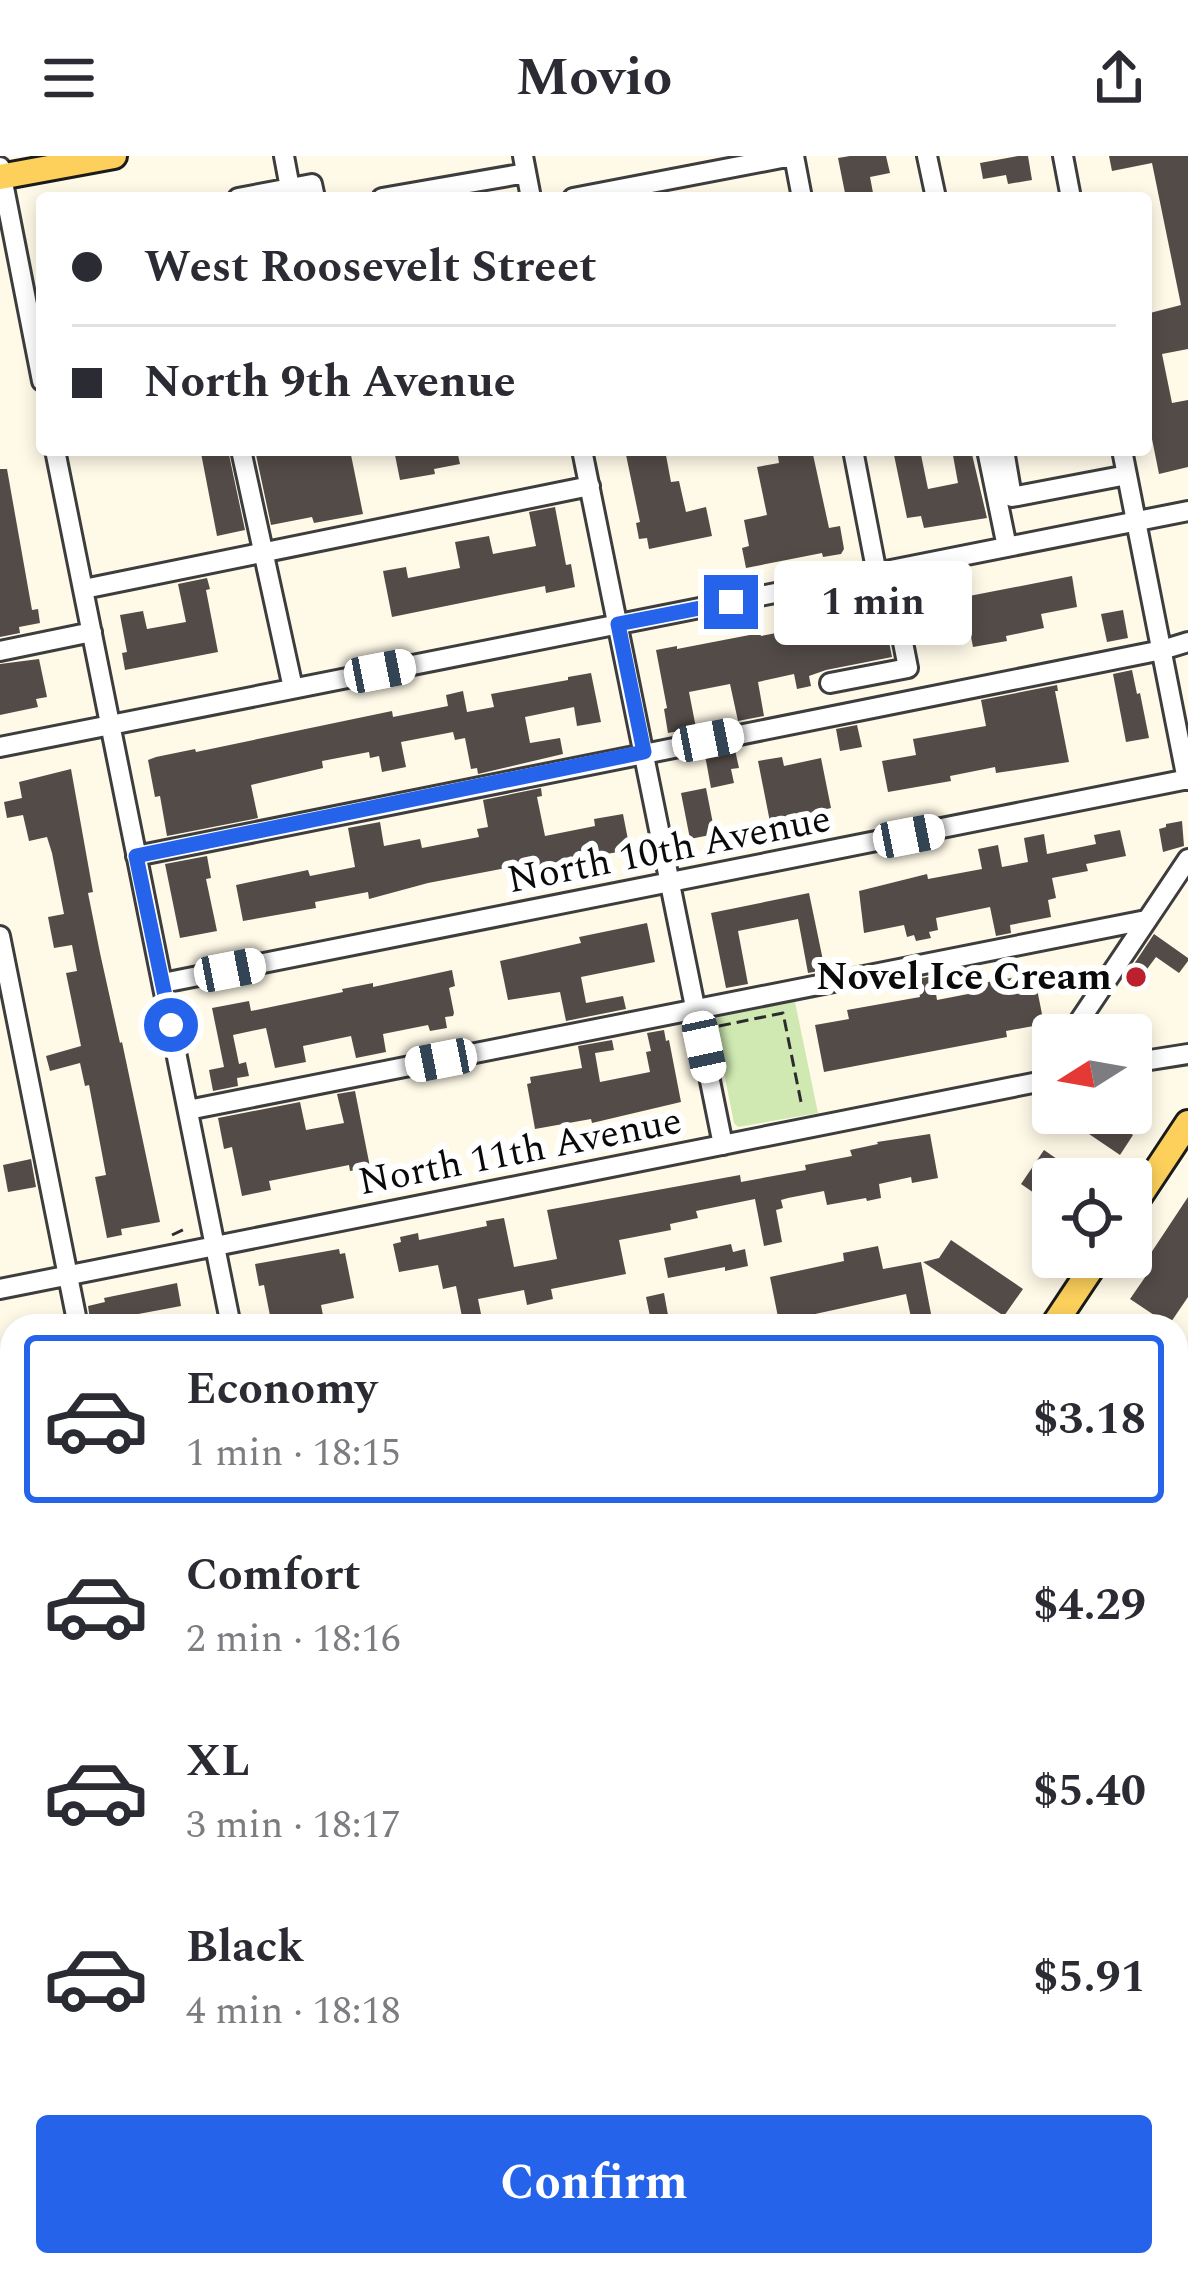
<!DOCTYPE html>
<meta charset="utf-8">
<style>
:root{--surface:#fff;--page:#f2f2f3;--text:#2b2b33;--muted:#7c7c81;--line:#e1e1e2;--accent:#2563eb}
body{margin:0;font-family:Spectral,serif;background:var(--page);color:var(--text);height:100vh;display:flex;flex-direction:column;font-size:45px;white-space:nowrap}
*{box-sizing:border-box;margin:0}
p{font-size:39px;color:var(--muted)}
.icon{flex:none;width:66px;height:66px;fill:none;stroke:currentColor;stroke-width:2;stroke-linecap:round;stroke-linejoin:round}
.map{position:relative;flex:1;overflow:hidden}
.panel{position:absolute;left:0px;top:1158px;width:1188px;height:963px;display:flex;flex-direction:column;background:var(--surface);border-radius:36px 36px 0 0;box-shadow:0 6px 18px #0003}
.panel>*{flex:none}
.hud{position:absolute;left:36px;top:36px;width:1116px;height:264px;border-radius:12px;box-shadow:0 6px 18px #0003;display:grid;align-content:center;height:264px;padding:0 36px;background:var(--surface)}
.needle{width:78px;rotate:259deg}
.tools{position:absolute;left:1032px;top:858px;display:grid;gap:24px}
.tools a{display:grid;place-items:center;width:120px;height:120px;border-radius:12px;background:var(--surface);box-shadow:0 6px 18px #0003;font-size:60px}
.end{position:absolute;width:54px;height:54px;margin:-27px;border:15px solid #2563eb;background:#fff;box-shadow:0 0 0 6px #fff}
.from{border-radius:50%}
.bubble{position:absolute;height:84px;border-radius:12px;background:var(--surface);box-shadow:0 6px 18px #0003;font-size:39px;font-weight:700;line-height:84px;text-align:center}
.car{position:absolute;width:36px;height:72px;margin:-36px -18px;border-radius:15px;box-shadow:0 0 9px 3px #0007;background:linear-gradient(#fff 24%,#345 0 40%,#fff 0 76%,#345 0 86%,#fff 0)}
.hud b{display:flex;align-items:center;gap:42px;height:114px;font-size:45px}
.hud b+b{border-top:3px solid var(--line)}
.hud i{width:30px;height:30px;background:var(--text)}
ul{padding:21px 0 0;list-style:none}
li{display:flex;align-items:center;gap:36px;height:168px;margin:0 24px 18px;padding:0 12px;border:6px solid transparent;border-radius:12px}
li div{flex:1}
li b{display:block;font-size:45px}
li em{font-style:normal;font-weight:700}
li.on{border-color:var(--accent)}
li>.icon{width:108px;height:108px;stroke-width:1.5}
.action{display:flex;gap:24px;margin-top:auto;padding:24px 36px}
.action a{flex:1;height:138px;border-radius:12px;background:var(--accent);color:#fff;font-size:48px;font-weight:700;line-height:138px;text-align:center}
header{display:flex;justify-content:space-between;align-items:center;height:156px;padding:0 36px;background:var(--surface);font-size:54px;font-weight:700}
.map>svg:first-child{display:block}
.green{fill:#d0e9b2}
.building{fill:#534b47}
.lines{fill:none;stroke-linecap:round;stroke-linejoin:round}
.minor-casing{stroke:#3d3d3d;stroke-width:24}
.major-casing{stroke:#1b1b1b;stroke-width:30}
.path{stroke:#2c2c2c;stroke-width:3;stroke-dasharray:12 6;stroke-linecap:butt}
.minor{stroke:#fff;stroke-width:18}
.major{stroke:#fcd05b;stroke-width:24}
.route{stroke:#2563eb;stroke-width:15}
.poi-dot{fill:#bd202c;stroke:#fff;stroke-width:4.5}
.labels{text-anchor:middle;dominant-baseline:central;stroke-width:12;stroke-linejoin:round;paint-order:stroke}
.street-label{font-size:39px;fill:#0a0a0a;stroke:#fff}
.poi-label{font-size:39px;font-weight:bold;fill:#0a0a0a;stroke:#fff;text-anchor:end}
</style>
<header><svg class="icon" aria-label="menu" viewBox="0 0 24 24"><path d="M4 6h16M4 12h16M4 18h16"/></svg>Movio<svg class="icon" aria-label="share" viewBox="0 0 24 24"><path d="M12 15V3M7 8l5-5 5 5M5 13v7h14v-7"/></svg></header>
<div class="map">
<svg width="1188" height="2120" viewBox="0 0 1188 2120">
<rect width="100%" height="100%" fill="#fffae8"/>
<path class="green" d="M795,846L818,957L738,971L734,967L713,861Z"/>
<path class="building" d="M850,0H886L890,17L870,21L874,42H846L838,2Z
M1018,0H1028L1032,24L1008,28L1006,19L983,23L980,7Z
M1109,0H1188V193L1162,198L1172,247L1188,244V311L1159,318L1146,253V158L1181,149L1152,7L1112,15Z
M214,294H228L245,374L217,380L201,297Z
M255,294H350L363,358L314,367L312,361L271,369Z
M394,294H457L460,308L434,313L435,318L400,324Z
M625,294H665L671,326L679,325L686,356L706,351L712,380L649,393L647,382L639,383L636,367L640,366Z
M777,294H812L829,372L840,370L844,393L841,398L823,401L822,397L746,412L742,392L749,390L744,364L767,359L757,311L779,307Z
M893,294H920L928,333L958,327L952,294H971L987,362L924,372L921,360L907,362Z
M0,313H7L32,454L38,453L40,467L19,471L20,477L0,481Z
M555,351L566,409L571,408L575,431L546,437L545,430L392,461L383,415L406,411L408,422L460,412L455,386L489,380L493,398L536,390L529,356Z
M1072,420L1077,451L1041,458L1044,472L1006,480L1007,485L973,491L969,470L929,478L923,449Z
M207,422L210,433L206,434L218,496L125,514L122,497L127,496L120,459L143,455L147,473L186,466L178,428Z
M882,450L892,501L826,514L809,520L811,530L797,533L794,518L758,526L764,560L738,565L730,528L689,536L696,572L668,577L664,553L667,552L656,494L677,490V493L760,477L761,480L807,471L806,465Z
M1123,454L1128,482L1107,486L1101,458Z
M39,503L47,541L36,543L38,551L0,559V508Z
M1132,514L1137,538L1140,537L1149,582L1126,586L1113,518Z
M591,517L601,566L577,570L574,551L525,561L530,587L560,582L563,598L478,618L477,612L471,613L465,582L455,584L453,576L401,586L406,611L382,616L379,600L370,602L369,596L322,605L323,612L251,629L258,662L167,680L160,640L155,641L148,604L156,601L195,593L196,596L392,555L393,561L448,550L446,539L463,535L467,556L494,551L491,538L568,524V521Z
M1057,529L1058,535H1055L1069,606L996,617L995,611L950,620L951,625L888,636L882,605L916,599L913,583L986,570L981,544Z
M857,569L862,591L840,595L836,573Z
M735,594L739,612L731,613L734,627L711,632L705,599Z
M782,601L784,610L821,602L831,652L770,666L758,605Z
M71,613L93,736L88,737L100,797L120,887L122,886L160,1066L121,1073L122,1079L107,1082L95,1021L106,1019L89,929L85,930L80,907L50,915L46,900L81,890L66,817L77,815L72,789L54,792L48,761L64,758L52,697L47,681L29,685L23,659L7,662L4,646L22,642L19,626Z
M541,632L542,640L537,641L545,680L595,670L594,663L623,658L630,694L523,712L522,709L428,727L369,743L368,736L315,746L316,752L243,765L236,729L308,714L310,720L355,711L348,672L380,666L384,690L420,683L422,692L479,681L477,673L488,671L483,644Z
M706,632L715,678L690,683L681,637Z
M1182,665L1184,690L1163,696L1159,673L1166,671V668Z
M1120,674L1126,700L1086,708L1088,715L1052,722L1056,742L1048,744L1051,761L1010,769L1011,777L996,780L990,751L936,762L938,774L929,776L931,782L916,785L914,779L907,781L904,769L864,777L859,735L927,718L928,723L982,713L978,693L998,689L1002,711L1028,706L1024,682L1044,678L1047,698L1096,688L1094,679Z
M207,700L211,722L206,723L217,775L180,782L165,708Z
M809,737L825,814L808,817L798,763L738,775L748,828L726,832L711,757Z
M647,767L655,806L581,821L586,847L623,840L626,853L566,865L560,836L508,844L500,805L581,787L579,781Z
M1154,778L1188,802V805L1179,817L1156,801L1136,828L1126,820Z
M452,814L455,830L449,832L454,857L453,860L445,861L447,872L430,875L428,869L383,878L386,896L356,902L351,880L303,890L306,906L275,912L266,872L233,879L239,908L246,906L249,920L237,922L238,930L213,935L209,914L224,911L212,852L249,845L251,855L343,836L342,833L373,827V831Z
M1034,818L1044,868L1006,875L1007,881L824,916L815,869L849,863L847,854L920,841L917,823L933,820L937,844L968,838L966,830Z
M664,874L666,885L669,884L681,946L592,967L591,963L535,973L527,928L531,927L530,921L582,912L578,890L612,884L614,894L595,897L600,926L650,916L646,896L651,895L647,877Z
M355,935L370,1011L350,1015L349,1009L269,1025L271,1034L242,1040L232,991L224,993L218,962L300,946L306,974L344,967L337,938Z
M1058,957H1083L1114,977L1119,969L1133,979L1120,999Z
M930,978L938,1022L912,1027L911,1021L879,1028L881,1042L867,1045L866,1042L827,1049L824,1035L788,1042L781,1044L783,1052L776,1054L782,1086L764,1090L755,1043L696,1055L698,1062L670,1068L671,1074L619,1084L626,1118L551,1133L553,1143L527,1149L524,1134L478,1143L482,1163L463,1166L456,1130L443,1133L438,1109L399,1116L393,1088L401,1086L400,1081L418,1077L419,1084L487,1070L486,1065L504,1062L514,1111L557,1103L547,1054L740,1019L741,1026L806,1014L805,1009L852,1000L850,994L878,988L877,986Z
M1044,994L1086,1023H1053V1050L1021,1028Z
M31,1003L36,1031L8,1036L3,1009Z
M1188,1041V1141L1169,1169L1130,1143L1150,1114L1143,1109Z
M951,1084L1023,1133L1004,1160L923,1106L939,1102Z
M731,1088L733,1096L745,1093L748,1110L725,1115V1111L668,1122L664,1102Z
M878,1090L883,1113L921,1106L932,1163L912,1166L906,1138L779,1166L770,1121L844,1105L843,1097Z
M339,1093L340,1098L345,1097L354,1142L321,1149L325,1170H272L264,1129L259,1130L255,1108Z
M177,1127L181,1150L101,1165V1170H91L88,1150L105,1146L104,1142Z
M664,1137L670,1170H652L646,1141Z"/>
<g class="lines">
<g class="minor-casing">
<path id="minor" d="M284,0L290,32
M523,0L531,42
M794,0L802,42
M927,0L936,42
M1063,0L1071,42
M0,11L42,225
M238,42L312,28L315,42
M382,42L526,17
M573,42L792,0
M55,294L231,1170
M241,294L293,532
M582,294L723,989
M853,294L877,418
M987,294L1007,391
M1004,294L1012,341L1127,319
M1122,294L1187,624
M84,433L590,330
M0,495L92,476
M830,527L908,512L889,415
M0,591L1188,355
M136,700L1162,494L1188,486
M0,780L78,1170
M163,827L1188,623
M1070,879L1188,703
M1131,907L1188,898
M188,954L1146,764
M0,1133L1053,923
M1176,1245H1180L1188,1234
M0,1548L12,1610
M0,1679L12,1676
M1176,1754L1188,1752
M1176,1910L1188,1969
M109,2109L111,2120
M263,2109L266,2120
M716,2109L719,2120
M969,2109L972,2120
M1108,2109L1110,2120
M444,2120L496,2109"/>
</g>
<g class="major-casing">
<path id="major" d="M0,21L114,0
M1131,1053L1188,967
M1053,1170L1099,1101
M422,2120L430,2109"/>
</g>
<path class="path" d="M719,870L783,857L802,951
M172,1079L187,1072"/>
<use href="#minor" class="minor"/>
<use href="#major" class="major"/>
</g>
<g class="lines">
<path class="route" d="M171,869L136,700L644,596L618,468L731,446"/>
</g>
<circle class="poi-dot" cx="1136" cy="821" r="12"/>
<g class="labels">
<g class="street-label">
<text transform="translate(669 694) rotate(-11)">North 10th Avenue</text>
<text transform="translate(520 996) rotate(-11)">North 11th Avenue</text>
</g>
<g class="poi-label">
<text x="1112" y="821">Novel Ice Cream</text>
</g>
</g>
</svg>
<div class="tools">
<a><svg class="needle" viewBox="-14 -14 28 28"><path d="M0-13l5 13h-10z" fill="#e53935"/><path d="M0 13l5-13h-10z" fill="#7c7c81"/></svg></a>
<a><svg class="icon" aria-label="locate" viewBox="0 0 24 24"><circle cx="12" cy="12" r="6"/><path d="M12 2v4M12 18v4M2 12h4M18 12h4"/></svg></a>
</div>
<i class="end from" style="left:171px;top:869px"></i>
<i class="end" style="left:731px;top:446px"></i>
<div class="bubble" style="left:774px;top:405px;width:198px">1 min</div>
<i class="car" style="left:380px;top:515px;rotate:79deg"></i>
<i class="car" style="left:708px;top:584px;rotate:79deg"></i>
<i class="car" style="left:909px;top:680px;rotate:79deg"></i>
<i class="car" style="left:230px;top:814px;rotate:79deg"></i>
<i class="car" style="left:704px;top:891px;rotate:168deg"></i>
<i class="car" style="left:441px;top:904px;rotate:259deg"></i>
<div class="hud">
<b><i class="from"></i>West Roosevelt Street</b>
<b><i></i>North 9th Avenue</b>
</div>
<section class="panel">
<ul>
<li class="on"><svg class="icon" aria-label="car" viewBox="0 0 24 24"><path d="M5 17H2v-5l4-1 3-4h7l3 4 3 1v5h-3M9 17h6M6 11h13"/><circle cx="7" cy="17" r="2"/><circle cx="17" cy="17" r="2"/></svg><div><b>Economy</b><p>1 min · 18:15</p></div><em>$3.18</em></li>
<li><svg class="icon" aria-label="car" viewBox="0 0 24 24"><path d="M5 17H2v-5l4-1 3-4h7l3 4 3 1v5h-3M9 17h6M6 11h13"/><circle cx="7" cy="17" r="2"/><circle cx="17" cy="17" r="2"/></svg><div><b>Comfort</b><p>2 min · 18:16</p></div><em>$4.29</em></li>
<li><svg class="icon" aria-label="car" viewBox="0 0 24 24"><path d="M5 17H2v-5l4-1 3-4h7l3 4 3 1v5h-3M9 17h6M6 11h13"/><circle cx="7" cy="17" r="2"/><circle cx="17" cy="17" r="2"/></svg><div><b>XL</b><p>3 min · 18:17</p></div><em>$5.40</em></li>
<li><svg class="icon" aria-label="car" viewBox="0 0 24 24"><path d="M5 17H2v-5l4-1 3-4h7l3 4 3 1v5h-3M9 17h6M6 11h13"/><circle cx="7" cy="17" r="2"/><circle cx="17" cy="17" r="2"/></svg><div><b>Black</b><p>4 min · 18:18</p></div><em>$5.91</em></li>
</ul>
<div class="action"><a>Confirm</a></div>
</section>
</div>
